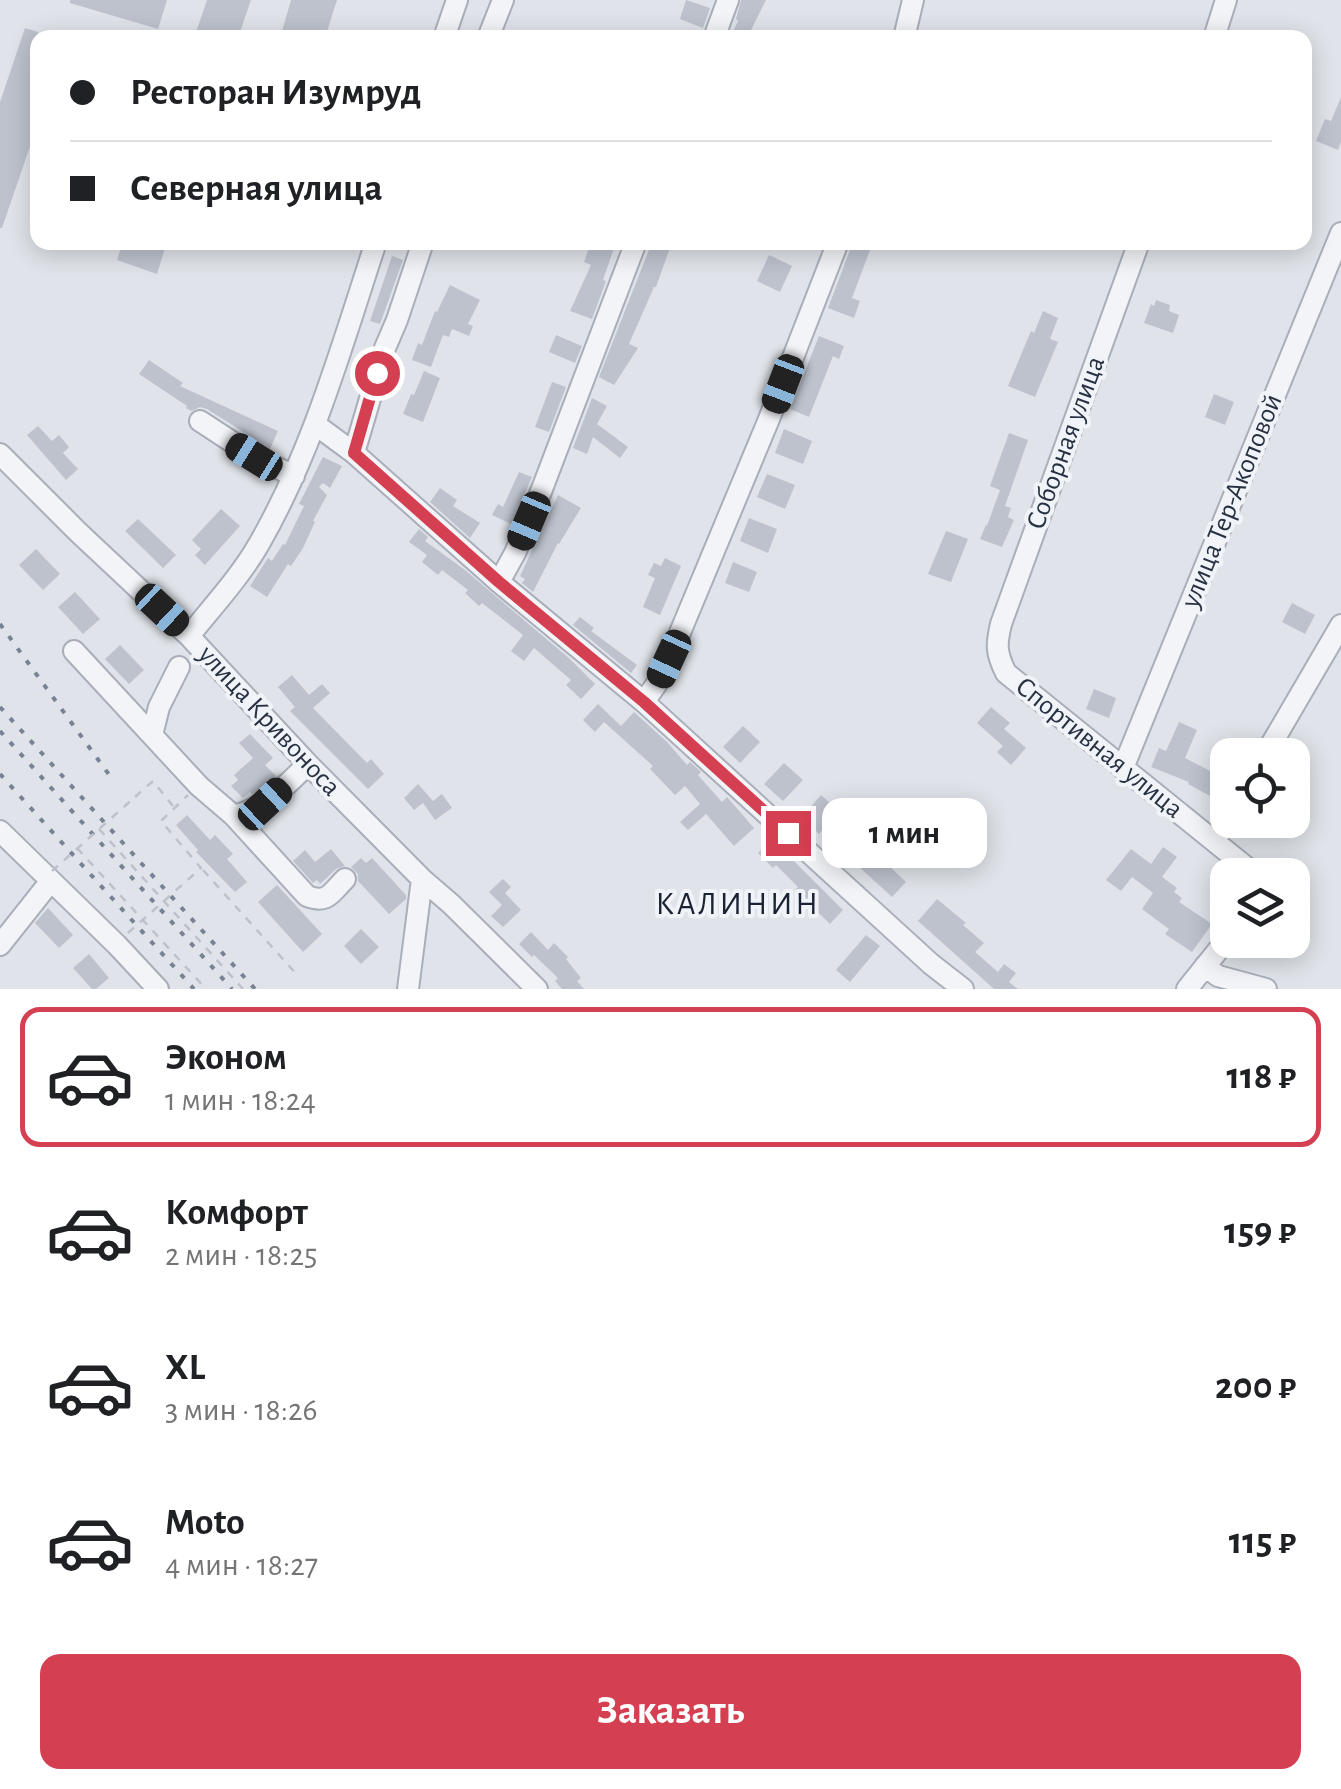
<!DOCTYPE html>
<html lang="ru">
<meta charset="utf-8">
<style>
:root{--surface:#fff;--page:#f2f2f2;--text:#202124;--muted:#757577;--line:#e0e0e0;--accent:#d53f52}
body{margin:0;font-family:"Alegreya Sans",sans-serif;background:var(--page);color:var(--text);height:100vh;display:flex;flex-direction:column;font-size:38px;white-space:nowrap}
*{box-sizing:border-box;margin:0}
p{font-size:32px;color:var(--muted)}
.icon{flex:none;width:55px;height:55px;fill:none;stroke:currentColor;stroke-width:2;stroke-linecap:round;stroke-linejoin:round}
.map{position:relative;height:989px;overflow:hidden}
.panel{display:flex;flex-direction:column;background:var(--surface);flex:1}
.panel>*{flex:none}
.hud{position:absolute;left:30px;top:30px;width:1282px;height:220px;border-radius:20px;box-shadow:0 5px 25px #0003;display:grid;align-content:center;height:220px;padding:0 40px;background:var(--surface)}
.controls{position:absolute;left:1210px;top:738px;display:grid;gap:20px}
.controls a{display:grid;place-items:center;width:100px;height:100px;border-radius:20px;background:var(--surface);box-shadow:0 5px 25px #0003;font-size:50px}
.end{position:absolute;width:45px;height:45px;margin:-22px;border:12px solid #d53f52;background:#fff;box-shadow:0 0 0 5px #fff}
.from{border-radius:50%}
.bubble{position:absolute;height:70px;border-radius:20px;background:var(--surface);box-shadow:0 5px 25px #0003;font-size:32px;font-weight:700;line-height:70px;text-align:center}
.car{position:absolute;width:30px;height:60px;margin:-30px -15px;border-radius:12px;box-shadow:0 0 8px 2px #0007;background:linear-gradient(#222 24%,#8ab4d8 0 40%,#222 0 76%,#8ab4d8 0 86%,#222 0)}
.hud b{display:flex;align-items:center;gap:35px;height:95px;font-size:38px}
.hud b+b{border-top:2px solid var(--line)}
.hud i{width:25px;height:25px;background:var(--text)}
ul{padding:18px 0 0;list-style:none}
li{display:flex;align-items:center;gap:30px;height:140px;margin:0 20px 15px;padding:0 20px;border:5px solid transparent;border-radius:20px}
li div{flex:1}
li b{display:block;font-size:38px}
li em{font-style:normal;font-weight:700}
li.active{border-color:var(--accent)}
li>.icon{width:90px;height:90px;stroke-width:1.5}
.cta{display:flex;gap:20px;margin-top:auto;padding:20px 40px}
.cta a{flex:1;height:115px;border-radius:20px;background:var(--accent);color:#fff;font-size:40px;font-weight:700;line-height:115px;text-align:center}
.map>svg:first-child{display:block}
.building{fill:#bdc2cd}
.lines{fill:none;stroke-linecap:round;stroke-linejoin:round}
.minor-casing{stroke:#a9aeb8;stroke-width:24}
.path{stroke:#bec1c9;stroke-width:2.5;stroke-dasharray:8 8;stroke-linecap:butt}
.minor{stroke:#f3f4f8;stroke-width:20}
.rail{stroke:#798294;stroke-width:4;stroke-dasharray:5 10;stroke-linecap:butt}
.path-bridge{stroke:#bec1c9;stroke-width:2.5;stroke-dasharray:8 8;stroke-linecap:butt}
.route{stroke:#d53f52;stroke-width:12}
.labels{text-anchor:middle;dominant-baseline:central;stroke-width:8;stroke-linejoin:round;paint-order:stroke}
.street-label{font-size:28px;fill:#283142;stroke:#f0f3f7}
.quarter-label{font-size:32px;letter-spacing:2.5px;fill:#1a2233;stroke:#f0f3f7}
</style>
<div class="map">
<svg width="1341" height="989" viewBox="0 0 1341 989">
<rect width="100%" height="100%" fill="#e0e4ea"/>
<path class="building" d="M70,0H167L158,29L70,3Z
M207,0H251L238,38H194Z
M291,0H337L325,38H280Z
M686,0L710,8L703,28L680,19Z
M741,0H766L747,38H730L738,21L736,19Z
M25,28L38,32V123L2,228H0V102Z
M1341,97V142L1338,150L1316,141L1325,119L1331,121Z
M123,242H167L157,274L117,260Z
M591,242H616L603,280L606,281L592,319L570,311L591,265L584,262Z
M652,242H672L656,287H654L629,344L638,348L614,385L599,377Z
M853,242H873L852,298L860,301L854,318L828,308Z
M769,255L792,266L780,292L757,281Z
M392,256L403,260L380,324L370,321Z
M450,285L480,300L468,324L473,326L469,336L452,329L449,337L443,335L431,367L412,360L418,343L422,345L435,311L437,312Z
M1156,300L1170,305L1169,311L1179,315L1173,333L1144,323L1151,304L1154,306Z
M1043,311L1058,318L1050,339L1058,342L1035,397L1008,386L1031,331L1034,333Z
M556,335L582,346L575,363L549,352Z
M819,336L844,346L839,359L833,356L809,417L790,409Z
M149,360L183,383L180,386L278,431L270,449L207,409L200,407L191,411L186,408L187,406L139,374Z
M424,371L440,378L423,422L403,414L411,394L414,395Z
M552,382L566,387L549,432L535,427Z
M1214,394L1234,402L1225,425L1205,417Z
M592,398L607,406L597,424L628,447L620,458L593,437L587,454L573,448Z
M38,426L52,441L59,435L69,447L63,453L78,469L66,480L27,435Z
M784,429L812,441L803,464L775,453Z
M1009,433L1028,440L1005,506L1011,508L1008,517L1014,520L1002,547L980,539L986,525L987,526L1000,490L990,486Z
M323,457L342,466L330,488L323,483L319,487L327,495L313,521L315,522L303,548L291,566L288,564L267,597L250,586L268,558L272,561L283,544L285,545L304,506L299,504Z
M519,472L532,477L511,524L492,515L498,504L503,507Z
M767,474L795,485L785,509L757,497Z
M440,488L457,500L453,506L480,523L470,538L430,502Z
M558,495L581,508L559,544L558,543L533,592L522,583L525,579L520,576Z
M221,509L240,526L205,565L195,555L201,549L192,540Z
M749,518L777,529L768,553L740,541Z
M138,519L176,555L163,568L125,531Z
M419,529L428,537L425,541L465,570L570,659L595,684L581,699L566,685L571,680L534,648L524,661L511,651L523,635L482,603L479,606L465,593L468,590L442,570L438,575L422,562L427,555L409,542Z
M946,531L968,539L951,582L928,574Z
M36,549L60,574L43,590L19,565Z
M665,558L681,566L660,615L643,607L655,578L648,575L654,563L661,566Z
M733,562L757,572L749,592L725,583Z
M75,592L100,619L83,634L58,607Z
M1292,603L1315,615L1305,634L1282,622Z
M580,617L594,628L591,631L637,665L631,673L573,625Z
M120,645L144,670L129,684L105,659Z
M292,675L309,695L322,684L330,693L313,708L367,763L371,759L384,774L368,789L290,711L295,707L278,687Z
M1094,689L1116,698L1109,718L1086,709Z
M598,704L621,726L634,712L667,742L687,765L690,762L701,772L698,775L722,802L727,797L754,828L734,846L706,814L688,830L680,822L700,804L685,786L675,795L650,769L653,766L604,722L595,732L583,720Z
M991,707L1010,723L1004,729L1026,748L1011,765L997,752L1003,746L977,723Z
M1179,722L1197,730L1185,758L1222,777L1212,797L1188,784L1189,782L1151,767L1159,748L1166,751Z
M743,726L760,742L740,763L723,747Z
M250,734L273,758L265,765L276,776L258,790L252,794L250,792L243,798L231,786L238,780L234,775L253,758L239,743Z
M784,763L803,780L783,801L764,784Z
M418,784L433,801L442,794L452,808L435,820L423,803L414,810L404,798Z
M821,795L839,811L819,834L801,818Z
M187,815L210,840L215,835L233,854L227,859L247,882L235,892L196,852L198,850L176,825Z
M772,839L843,910L830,924L795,890L798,887L776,865L773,868L758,853Z
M1163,847L1177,857L1162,877L1177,888L1174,892L1182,898L1179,902L1212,924L1192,952L1165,934L1169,929L1142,909L1153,893L1132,877L1121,891L1106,880L1131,849L1151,864Z
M870,848L906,882L892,897L856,864Z
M331,849L345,866L336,869L320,884L317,880L313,883L293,861L305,850L315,862Z
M361,858L366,863L372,858L406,895V899L389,914L358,881V874L351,867Z
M503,879L511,887L505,893L521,910L503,927L491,916L502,905L489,892Z
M277,885L322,934L303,952L258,902Z
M937,899L966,923L963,925L984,943L975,952L998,972L1004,964L1016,973L1009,982L1018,989H994L918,921Z
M48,908L73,935L59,948L35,923Z
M361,929L379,947L361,964L344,946Z
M531,932L548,950L554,943L568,957L566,959L581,978L577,981L584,989H562L555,981L558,978L534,955L532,957L519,944Z
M866,935L880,946L850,982L836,970Z
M89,954L109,978L96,989H92L73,968Z"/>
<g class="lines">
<g class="minor-casing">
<path id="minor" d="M444,38L457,0
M488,38L503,0
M714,38L728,0
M904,38L913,0
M1214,38L1226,0
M1139,242L1001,624C996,645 996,653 1006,673L1256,875
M200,421L255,457L294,476
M316,425L354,453L499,582L644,702L931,964L963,989
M354,453L385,348L397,320L423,242
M0,454L79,533L189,636L308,764L422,879L451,904L537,989
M499,582L515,553L542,489L636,242
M189,636C213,606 240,577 259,544C313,450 342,345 376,242
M74,651L199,786L234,816C267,807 284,787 308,764
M644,702L660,679L669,659L769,419L838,242
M152,735L159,707L179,667
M1265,755L1341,625
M1123,768L1341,233
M234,816L307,896C328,904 331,893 345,879
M0,831L117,945L158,989
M1215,841L1228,819
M0,945L50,882
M1205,966L1218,976L1266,989
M408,989L422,879
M1187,989L1228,938"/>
</g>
<path class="path" d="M135,797L153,781L173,806
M99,829L243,989
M77,848L206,989
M203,870L299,977
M128,933L201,868L161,821L188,795"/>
<use href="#minor" class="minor"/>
<path class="rail" d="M0,624L110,776
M0,707L255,989
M0,731L232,989
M0,774L194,989"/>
<path class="path-bridge" d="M52,871L135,797"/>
</g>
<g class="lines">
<path class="route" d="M377,373L354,453L499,582L644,702L788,833"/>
</g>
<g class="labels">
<g class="street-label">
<text transform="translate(1066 443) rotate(-70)">Соборная улица</text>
<text transform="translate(1232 501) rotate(-68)">улица Тер-Акоповой</text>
<text transform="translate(269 721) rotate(47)">улица Кривоноса</text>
<text transform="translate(1099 748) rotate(39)">Спортивная улица</text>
</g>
<g class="quarter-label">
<text x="738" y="904">КАЛИНИН</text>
</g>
</g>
</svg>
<div class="controls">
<a><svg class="icon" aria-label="locate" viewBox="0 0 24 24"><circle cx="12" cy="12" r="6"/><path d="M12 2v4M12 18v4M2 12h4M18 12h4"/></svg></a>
<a><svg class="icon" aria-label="layers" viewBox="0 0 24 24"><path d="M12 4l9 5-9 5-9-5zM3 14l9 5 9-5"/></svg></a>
</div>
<i class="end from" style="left:377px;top:373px"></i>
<i class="end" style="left:788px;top:833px"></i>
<div class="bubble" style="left:822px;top:798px;width:165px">1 мин</div>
<i class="car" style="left:783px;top:384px;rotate:201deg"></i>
<i class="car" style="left:254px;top:457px;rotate:302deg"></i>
<i class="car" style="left:529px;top:521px;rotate:203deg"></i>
<i class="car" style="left:162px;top:610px;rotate:133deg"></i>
<i class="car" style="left:669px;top:659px;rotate:205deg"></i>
<i class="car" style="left:265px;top:804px;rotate:47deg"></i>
<div class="hud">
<b><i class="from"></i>Ресторан Изумруд</b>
<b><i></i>Северная улица</b>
</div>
</div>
<section class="panel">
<ul>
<li class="active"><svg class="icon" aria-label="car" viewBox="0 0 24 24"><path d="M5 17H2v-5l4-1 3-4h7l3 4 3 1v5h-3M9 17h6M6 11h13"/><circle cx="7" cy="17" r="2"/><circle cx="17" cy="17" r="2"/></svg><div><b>Эконом</b><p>1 мин · 18:24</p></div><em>118 ₽</em></li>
<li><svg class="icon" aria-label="car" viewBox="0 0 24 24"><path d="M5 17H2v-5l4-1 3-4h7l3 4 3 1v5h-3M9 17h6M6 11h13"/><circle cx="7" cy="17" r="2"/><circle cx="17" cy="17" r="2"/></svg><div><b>Комфорт</b><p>2 мин · 18:25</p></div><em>159 ₽</em></li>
<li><svg class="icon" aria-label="car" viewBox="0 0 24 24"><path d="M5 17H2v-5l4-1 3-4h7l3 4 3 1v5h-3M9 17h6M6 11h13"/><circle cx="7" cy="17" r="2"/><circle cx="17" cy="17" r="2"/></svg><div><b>XL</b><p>3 мин · 18:26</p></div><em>200 ₽</em></li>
<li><svg class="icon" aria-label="car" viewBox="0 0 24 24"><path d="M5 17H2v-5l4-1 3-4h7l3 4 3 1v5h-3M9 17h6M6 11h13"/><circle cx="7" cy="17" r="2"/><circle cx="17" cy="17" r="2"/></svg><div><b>Moto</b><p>4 мин · 18:27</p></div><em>115 ₽</em></li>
</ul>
<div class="cta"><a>Заказать</a></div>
</section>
